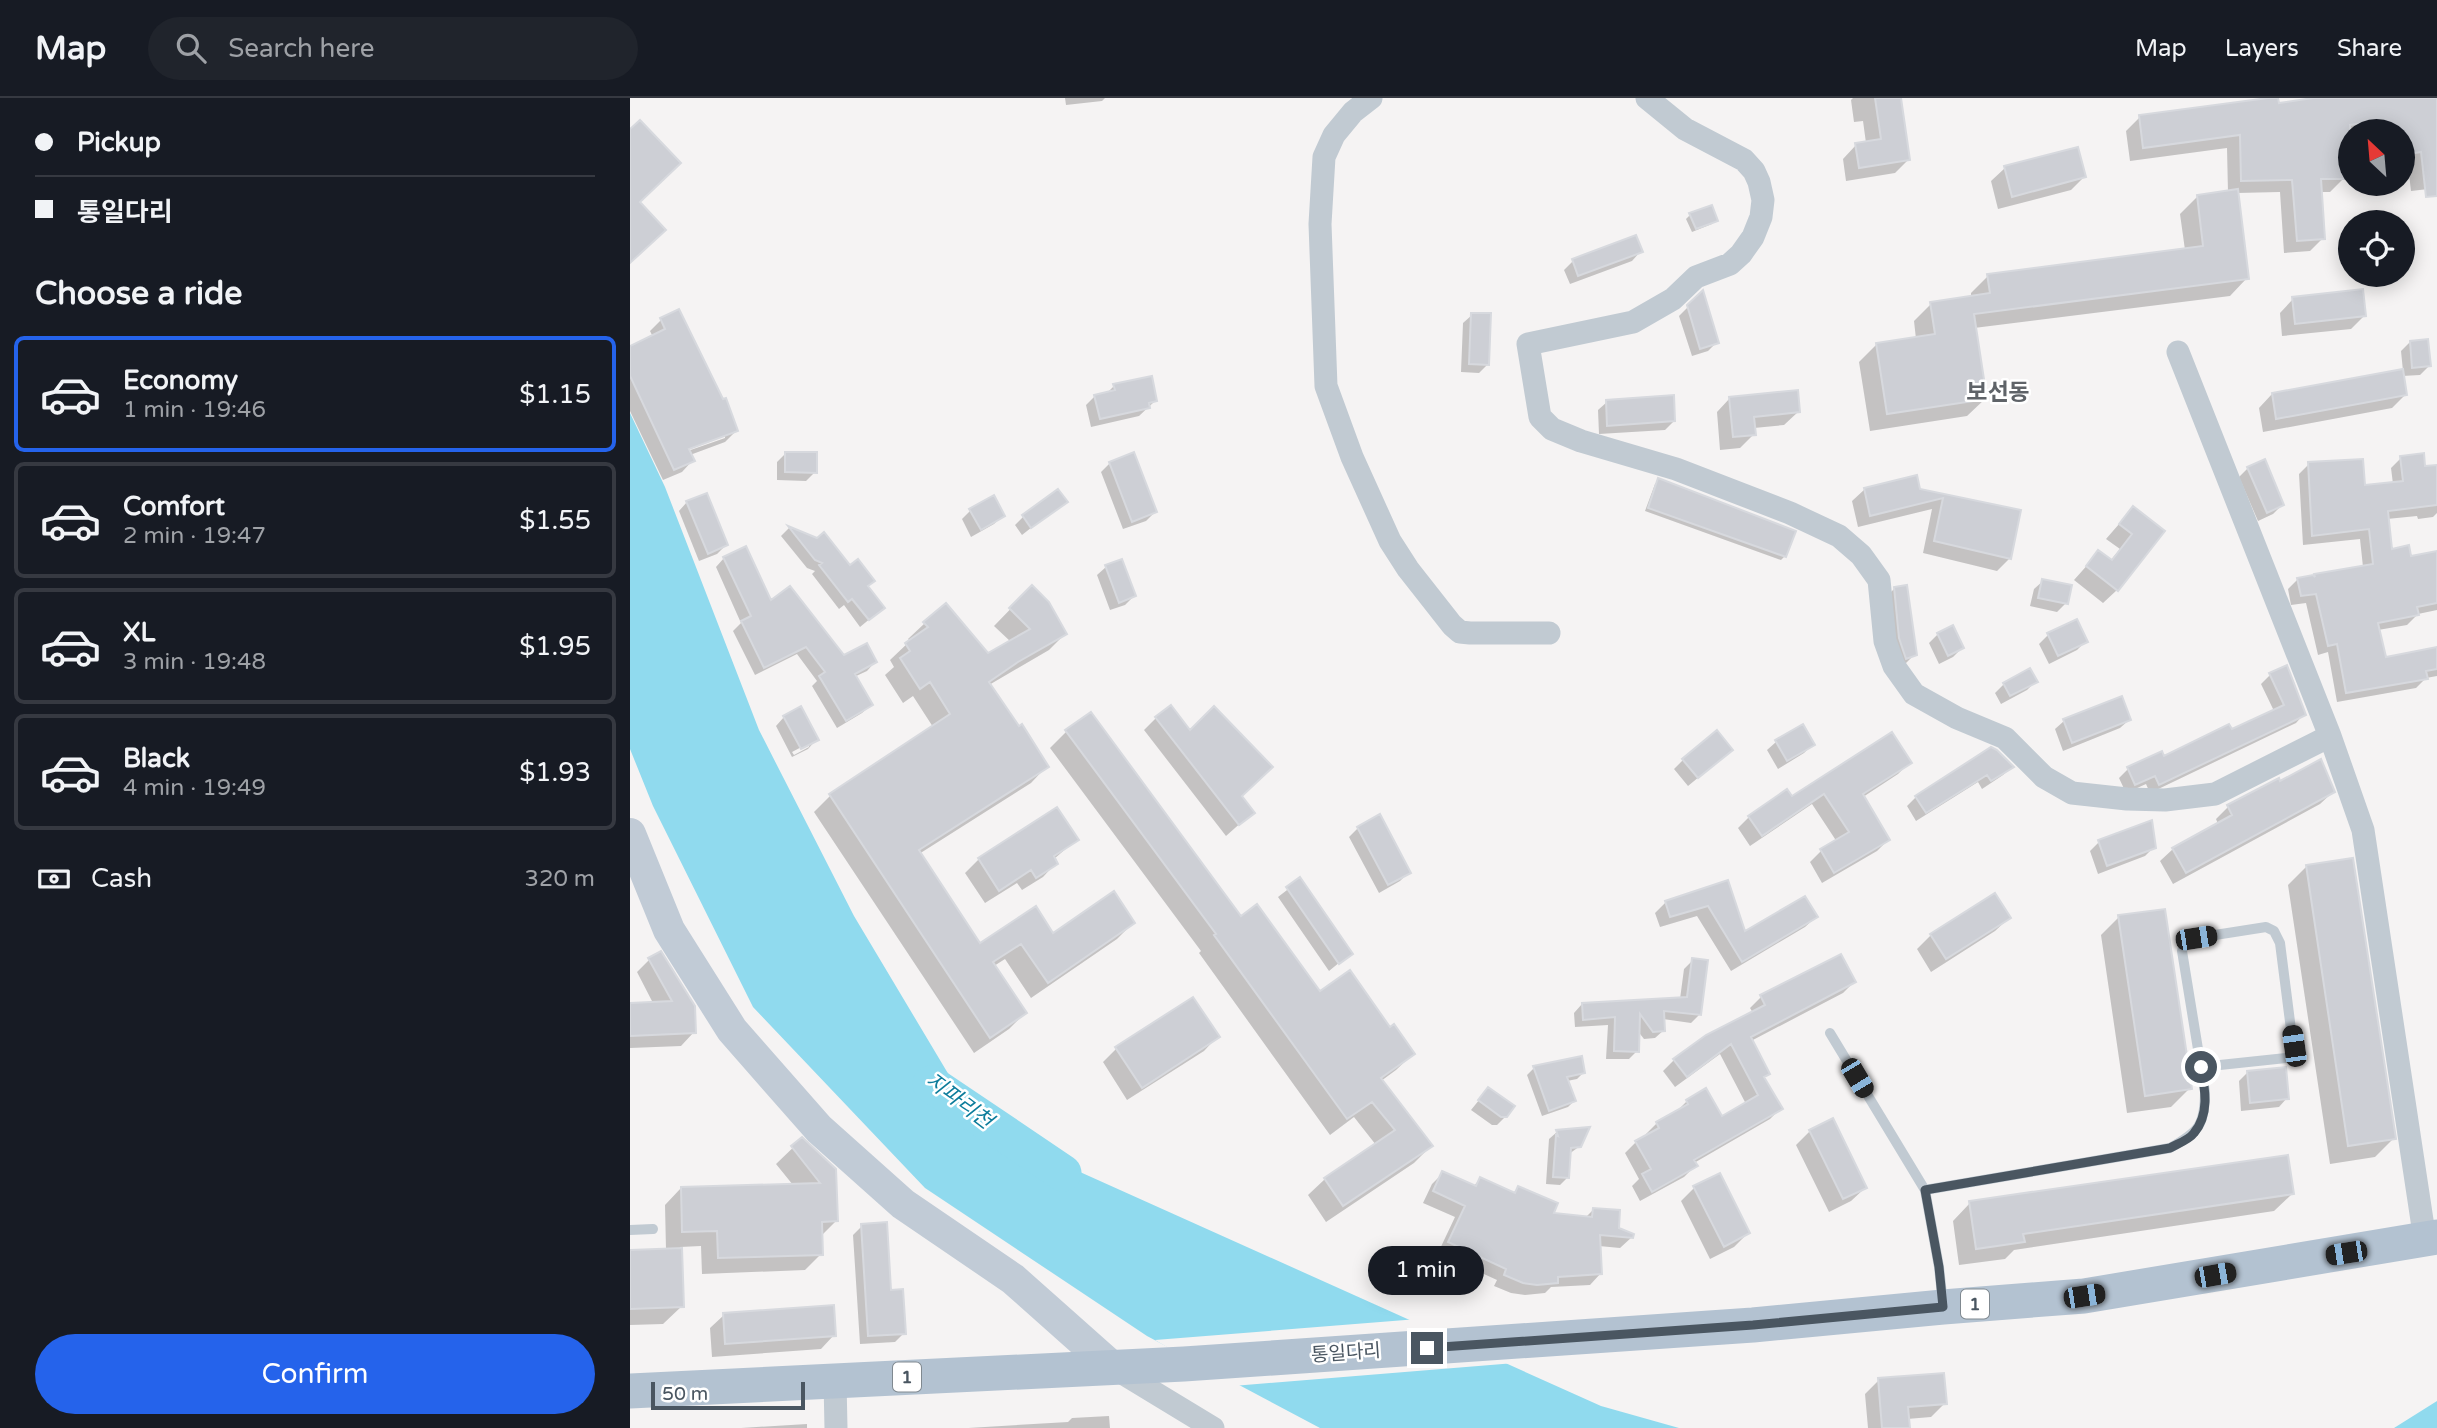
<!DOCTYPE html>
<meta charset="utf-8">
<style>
:root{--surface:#171b24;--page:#20242c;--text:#f1f3f6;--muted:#9ea1a6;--line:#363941;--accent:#2563eb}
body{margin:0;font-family:"Varela Round","Noto Sans KR",sans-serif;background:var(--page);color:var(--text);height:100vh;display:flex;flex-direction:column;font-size:26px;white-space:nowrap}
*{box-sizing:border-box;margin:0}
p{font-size:23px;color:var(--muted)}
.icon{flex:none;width:38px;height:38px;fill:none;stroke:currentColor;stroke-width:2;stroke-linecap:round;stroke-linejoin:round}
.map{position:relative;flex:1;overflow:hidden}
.panel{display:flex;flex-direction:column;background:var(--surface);width:630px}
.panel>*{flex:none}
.banner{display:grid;align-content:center;height:154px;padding:0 35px;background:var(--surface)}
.needle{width:46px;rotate:334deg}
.tools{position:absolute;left:1708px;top:21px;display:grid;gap:14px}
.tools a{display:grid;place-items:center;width:77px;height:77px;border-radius:50%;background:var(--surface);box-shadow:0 4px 18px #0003;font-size:35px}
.scale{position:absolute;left:21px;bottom:18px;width:154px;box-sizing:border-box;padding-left:7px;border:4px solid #4a5661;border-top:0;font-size:19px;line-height:24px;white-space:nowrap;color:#4a5661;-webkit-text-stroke:5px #fff;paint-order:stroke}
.end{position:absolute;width:32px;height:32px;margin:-16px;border:9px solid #4a5661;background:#fff;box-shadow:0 0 0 4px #fff}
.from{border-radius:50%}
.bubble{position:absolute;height:49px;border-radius:24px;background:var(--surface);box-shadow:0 4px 18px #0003;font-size:23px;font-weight:600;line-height:49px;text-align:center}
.car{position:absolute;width:21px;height:42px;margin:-21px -10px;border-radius:9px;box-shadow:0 0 5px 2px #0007;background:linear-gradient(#222 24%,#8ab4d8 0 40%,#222 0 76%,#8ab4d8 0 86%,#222 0)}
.banner b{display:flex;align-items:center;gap:24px;height:66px;font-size:26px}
.banner b+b{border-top:2px solid var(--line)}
.banner i{width:18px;height:18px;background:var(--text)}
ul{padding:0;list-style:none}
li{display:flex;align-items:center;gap:21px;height:116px;margin:0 14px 10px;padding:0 21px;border:4px solid var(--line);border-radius:10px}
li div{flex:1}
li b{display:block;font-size:26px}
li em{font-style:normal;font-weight:600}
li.on{border-color:var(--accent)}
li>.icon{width:63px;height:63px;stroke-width:1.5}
h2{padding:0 35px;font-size:32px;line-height:84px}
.pay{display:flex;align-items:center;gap:18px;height:77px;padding:0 35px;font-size:26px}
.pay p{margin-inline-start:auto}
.primary-button{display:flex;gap:14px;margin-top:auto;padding:14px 35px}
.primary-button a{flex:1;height:80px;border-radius:42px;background:var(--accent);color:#fff;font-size:28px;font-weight:600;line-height:80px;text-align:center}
header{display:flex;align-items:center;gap:42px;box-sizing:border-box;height:98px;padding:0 35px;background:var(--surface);border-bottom:2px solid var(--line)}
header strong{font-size:33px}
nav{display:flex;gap:38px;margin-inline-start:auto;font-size:24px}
.search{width:490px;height:63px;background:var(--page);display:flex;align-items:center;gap:18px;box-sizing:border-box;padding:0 24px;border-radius:38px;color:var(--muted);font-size:26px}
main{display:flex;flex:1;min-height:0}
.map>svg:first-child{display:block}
.water{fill:#90daee}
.pier{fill:#f5f3f3}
.shadow{fill:#0003;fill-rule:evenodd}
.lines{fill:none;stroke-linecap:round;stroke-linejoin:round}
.river{stroke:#90daee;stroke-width:37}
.building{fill:#cdcfd5;stroke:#d7d9de;stroke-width:2}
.lane{stroke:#c1cad2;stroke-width:10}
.street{stroke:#c1cad2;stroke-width:23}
.secondary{stroke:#c1cbd6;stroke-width:32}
.primary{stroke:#b3c2d1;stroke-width:35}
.route{stroke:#4a5661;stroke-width:9}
.labels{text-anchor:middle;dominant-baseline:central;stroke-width:5;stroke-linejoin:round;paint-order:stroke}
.shield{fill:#fff;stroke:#808990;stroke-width:2}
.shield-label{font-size:18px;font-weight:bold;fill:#4a5661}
.street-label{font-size:19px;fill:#4a5661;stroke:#fff}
.water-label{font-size:21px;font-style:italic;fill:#0c7c9b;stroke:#fff}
.quarter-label{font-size:23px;font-weight:bold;fill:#5f6368;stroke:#fff}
</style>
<header>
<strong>Map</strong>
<div class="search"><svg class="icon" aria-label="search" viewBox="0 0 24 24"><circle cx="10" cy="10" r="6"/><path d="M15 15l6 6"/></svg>Search here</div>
<nav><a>Map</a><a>Layers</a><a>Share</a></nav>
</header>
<main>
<section class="panel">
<div class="banner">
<b><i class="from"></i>Pickup</b>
<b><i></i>통일다리</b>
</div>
<h2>Choose a ride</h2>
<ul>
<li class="on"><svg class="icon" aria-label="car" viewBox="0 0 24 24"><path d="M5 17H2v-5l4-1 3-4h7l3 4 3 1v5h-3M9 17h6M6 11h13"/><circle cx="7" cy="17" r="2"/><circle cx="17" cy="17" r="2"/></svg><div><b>Economy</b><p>1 min · 19:46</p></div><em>$1.15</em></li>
<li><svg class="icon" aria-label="car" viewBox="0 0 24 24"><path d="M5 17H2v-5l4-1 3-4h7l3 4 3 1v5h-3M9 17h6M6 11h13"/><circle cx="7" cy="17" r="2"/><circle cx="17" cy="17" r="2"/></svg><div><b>Comfort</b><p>2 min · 19:47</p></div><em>$1.55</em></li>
<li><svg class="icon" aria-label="car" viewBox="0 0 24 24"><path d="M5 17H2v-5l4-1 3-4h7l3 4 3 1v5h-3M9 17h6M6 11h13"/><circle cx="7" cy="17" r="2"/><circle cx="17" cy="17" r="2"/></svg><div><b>XL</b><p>3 min · 19:48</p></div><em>$1.95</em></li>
<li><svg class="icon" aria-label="car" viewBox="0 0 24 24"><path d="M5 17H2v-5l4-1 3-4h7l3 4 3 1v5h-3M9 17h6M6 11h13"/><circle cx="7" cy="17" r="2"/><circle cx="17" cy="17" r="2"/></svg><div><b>Black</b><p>4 min · 19:49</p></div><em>$1.93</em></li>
</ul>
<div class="pay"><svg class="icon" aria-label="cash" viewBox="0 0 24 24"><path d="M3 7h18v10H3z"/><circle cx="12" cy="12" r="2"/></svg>Cash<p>320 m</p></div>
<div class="primary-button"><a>Confirm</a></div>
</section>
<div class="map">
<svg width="1807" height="1330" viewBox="0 0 1807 1330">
<rect width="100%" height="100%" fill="#f5f3f3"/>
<path class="water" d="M0,315L35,389L129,632L224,818L350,1029L971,1308L1049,1330H690L517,1238L295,1090L123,909L23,708L0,651Z
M1807,1303V1330H1764Z"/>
<path class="pier" d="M788,1221L885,1265L603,1288L525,1242Z"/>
<path class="shadow" d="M435,0H475L472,3L436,7Z
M1223,0H1269L1278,62L1265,75L1216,83L1213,61L1226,47L1236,45L1233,23L1224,24L1221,2Z
M1696,0H1807V90L1781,93L1778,67H1773V33H1720V70H1713L1714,80L1700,94H1690L1693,140L1680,153L1654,155L1650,94L1607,95L1617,180L1600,198L1344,230L1355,301L1337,318L1240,333L1229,264L1247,246L1286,241L1284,223L1301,206L1341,200V195L1358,178L1555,152L1550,116L1568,98L1598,95L1597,50L1500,63L1496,33L1510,19Z
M1375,70L1454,79L1441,92L1368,111L1361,83Z
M1060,117L1086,122L1082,126L1062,134L1056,121Z
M1010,154L1002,163L940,186L934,172L943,163Z
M1072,195L1087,244L1078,253L1062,258L1049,218Z
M1663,201L1735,217L1721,231L1652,238L1650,215Z
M842,217L858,266L849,275L831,274L833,225Z
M31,222L106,333L95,344L60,357L63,362L52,374L33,382L0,313V250L23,239L20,233ZM95,336V340L52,355L51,352Z
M1780,244L1799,268L1790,277L1772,278L1775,297L1762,310L1633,334L1629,310L1642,296L1773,273L1771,253Z
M484,288L525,303L509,318L461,329L456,307L465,298L476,296Z
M1100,300L1168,314L1154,327L1124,330V336L1110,350L1090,352L1087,314Z
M977,304L1044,323L1035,332L969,336L968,312Z
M156,355L185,374L176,383L147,382V364Z
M1771,360L1794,370L1807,369V415L1803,419L1788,421L1787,418L1757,421L1761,453L1780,460L1807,454V512L1788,516L1777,527L1748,532L1755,561L1807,551V578L1796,580L1786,590L1707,604L1698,554L1688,557L1676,505L1661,507L1658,491L1668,481L1733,469L1730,441L1673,447L1669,376L1679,366L1733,389L1763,386L1761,370Z
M480,365L525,414L516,423L493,431L471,374Z
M1618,370L1652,407L1643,416L1628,423L1609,379Z
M1029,382L1155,458L1151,462L1015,413L1025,386Z
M1235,391L1289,392L1389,413L1379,461L1367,473L1293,455L1302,411L1228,429L1222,403Z
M435,403L392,437L385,427L393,419Z
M57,404L96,447L87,456L69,463L49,413Z
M1503,410L1532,433L1487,492L1473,505L1444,482L1469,454L1480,463L1490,451L1476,441Z
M340,413L373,417L364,426L341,439L332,421Z
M159,430L187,442L237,489L253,510L230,529L214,507L209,511L182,476L185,473L177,470L151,438Z
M94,460L140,504L214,559L245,564L237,573L224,579L241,607L232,615L207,630L182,588L187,583L167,556L125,577L103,533L111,525L86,469Z
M476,469L504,498L495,507L480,512L467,477Z
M1413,483L1436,505L1427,514L1400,508L1404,491Z
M402,489L435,536L419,552L359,587L417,668L401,685L289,756L350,847L503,825L487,841L401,900L375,861L364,868L395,915L379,931L344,955L184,714L200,698L303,629L283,598L273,605L255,577L264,569L260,562L280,543L278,541L295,525L358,557L381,544L364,528Z
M1265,490L1285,556L1276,565L1268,569L1256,499Z
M1308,536L1332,550L1323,559L1309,566L1299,545Z
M1418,537L1456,543L1447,552L1419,566L1409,546Z
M1640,577L1674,616L1666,625L1520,695L1516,686L1496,695L1489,680L1498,671L1531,656L1533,660L1601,634L1644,613L1631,586Z
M1406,583L1397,592L1371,606L1365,595L1374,586Z
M154,619L186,642L178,651L162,659L146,628ZM179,645V649L164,657L162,654Z
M526,620L610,698L623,714L596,738L514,632Z
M1499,622L1490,630L1433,653L1425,631L1434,623Z
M1172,628L1183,646L1174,655L1148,671L1137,652L1146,644Z
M436,634L611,820L689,895L760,931L783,956L766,972L751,983L801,1048L784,1065L696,1124L678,1097L695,1081L746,1047L724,1019L700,1037L569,855L571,853L420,650Z
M1092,660L1058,688L1044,671L1053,662Z
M1279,665L1268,676L1233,699L1258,742L1247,753L1192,785L1180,764L1191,753L1207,744L1182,706L1120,748L1108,730L1119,719Z
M1382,669L1373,677L1352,691L1348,684L1286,723L1277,708L1286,699Z
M1650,685L1703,694L1690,706L1543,786L1530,763L1543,751L1588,726L1586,721L1598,709Z
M728,730L779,774L770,783L749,795L719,739Z
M446,742L424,761L426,765L413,779L392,792L387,785L355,805L335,775L349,761Z
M1469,744L1524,749L1515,758L1468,776L1460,753Z
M1676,769L1764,1040L1745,1059L1700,1066L1658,787Z
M670,782L721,855L699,873L648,799Z
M1097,784L1114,836L1186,819L1175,829L1101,873L1067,818L1030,829L1025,815L1036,804Z
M1365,797L1379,820L1365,833L1301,874L1287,851L1301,837Z
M1489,819L1560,990L1541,1009L1497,1015L1471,837Z
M20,861L64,934L51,948L0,950V906L23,905L7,874Z
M1063,862L1069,917L1061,925L1033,921L1034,932L1025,940L1014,941L1007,932V953L999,961H976L978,927L945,929L944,915L952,906L1050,901L1054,871Z
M1224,884L1213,895L1121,943L1137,976L1133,980L1151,1010L1140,1021L1064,1065L1065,1068L1054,1079L1010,1103L1002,1088L1009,1081L995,1055L1006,1044L1017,1038L1016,1036L1027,1025L1045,1015L1057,1003L1091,1021L1116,1006L1090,956L1045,989L1033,973L1044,962L1123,915L1120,910L1131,899Z
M587,939L574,953L497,1002L473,964L486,951Z
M904,970L953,975L947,981L937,983L944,1003L938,1009L912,1018L897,977Z
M1617,975L1657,1000L1649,1009L1611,1013L1609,983Z
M858,991L876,1018L867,1027H862L841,1012Z
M957,1031L950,1048L939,1056L937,1080L930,1087L916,1086L919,1041L927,1034Z
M1180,1033L1235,1090L1221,1103L1199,1114L1166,1047Z
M172,1041L206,1123L191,1138V1156L175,1172L72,1176L71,1148L50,1149L52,1208L33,1226L0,1227V1153L36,1152L35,1107L51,1090L163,1087L146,1066Z
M813,1075L843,1089L850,1081L883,1096L888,1090L922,1117L955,1120L963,1112L987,1131L1002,1139L990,1150L969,1148L971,1175L960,1187L921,1189L915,1195L895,1197L881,1195L864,1188L867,1182L808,1155L825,1119L793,1105L802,1086Z
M1064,1090L1118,1135L1104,1149L1080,1161L1051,1103Z
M1662,1096L1644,1113L1384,1152L1375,1161L1329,1167L1323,1123L1340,1105Z
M232,1128L274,1235L265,1244L230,1246L223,1137Z
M94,1217L204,1237L191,1251L82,1259L80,1230Z
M1249,1282L1315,1305L1301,1319L1277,1321L1278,1330H1238L1235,1296Z
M479,1318L480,1330H338L438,1324L442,1320Z
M177,1326V1330H111Z"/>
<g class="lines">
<path class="river" d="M301,986L433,1075"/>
</g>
<path class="building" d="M1245,0H1271L1280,62L1229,70L1225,45L1251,41Z
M1638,0H1648L1649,5L1683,0H1807V98L1796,99L1791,54L1773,57V33H1751L1750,23L1720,27V57L1715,56V81H1691L1695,141L1667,143L1662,82L1611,83L1610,37L1513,50L1509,17Z
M10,22L51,65L10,104L36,132L0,165V31Z
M1448,49L1456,79L1382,99L1374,68Z
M1608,91L1619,181L1344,216L1357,301L1257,316L1246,245L1305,236L1300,204L1360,195L1357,176L1573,148L1567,97Z
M1082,107L1088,123L1066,131L1059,115Z
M1006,137L1013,154L948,178L942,161Z
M1733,191L1736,218L1665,226L1662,199Z
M1073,192L1089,245L1070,251L1057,207Z
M49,211L93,301L96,300L108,333L59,351L65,363L44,372L0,278V248L35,231L30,220Z
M841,215H861L859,267L839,266Z
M1798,241L1801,268L1782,270L1780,243Z
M1773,271L1777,297L1646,321L1642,295Z
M522,278L527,303L519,305L520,310L470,321L464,297L485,292L483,286Z
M1168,292L1170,314L1124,319L1126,337L1103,339L1099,299Z
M1044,297L1045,323L977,328L976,302Z
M155,354H187V375L155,374Z
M504,354L527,414L502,424L479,364Z
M1794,355L1795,368L1807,367V407L1758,413L1762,451L1779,447L1781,458L1807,453V505L1787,509L1789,517L1748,525L1756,559L1807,549V571L1796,573L1798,581L1716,595L1707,546L1698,548L1686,496L1671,498L1667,480L1683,477L1685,479L1684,476L1743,466L1739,431L1682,438L1678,364L1733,361L1735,387L1773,383L1770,358Z
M1635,361L1654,407L1637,415L1617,369Z
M1287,377L1290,391L1391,412L1381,461L1304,443L1313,400L1240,418L1234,390Z
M1028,380L1166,433L1156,459L1018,410Z
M428,391L438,404L401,430L392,417Z
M77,395L98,447L78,456L56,403Z
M364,397L375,418L351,432L339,411Z
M1503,408L1535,433L1488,493L1456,468L1468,452L1482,462L1502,436L1489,426Z
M158,428L187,440L194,434L220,467L228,461L245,483L238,488L255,510L239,522L222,501L218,504L189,467L192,465L185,462Z
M116,448L141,502L160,488L214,557L237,545L247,564L225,576L243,607L216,623L189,578L195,574L176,549L134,570L111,523L121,518L93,459Z
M492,461L506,498L489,505L475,467Z
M1412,481L1442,487L1438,506L1408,500Z
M402,487L419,504L437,536L388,564L359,584L389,628L392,626L419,669L289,752L350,845L406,808L423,835L484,793L505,825L418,885L391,846L363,864L397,915L360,940L199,696L320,616L300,584L290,591L270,560L280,553L275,545L298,529L293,524L316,505L358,555L400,531L379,510Z
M1277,487L1287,557L1276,561L1269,540L1264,489Z
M1447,521L1458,544L1428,558L1417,535Z
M1323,527L1334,550L1318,558L1307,535Z
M1657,567L1676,617L1529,687L1525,678L1505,687L1497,669L1532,653L1534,658L1599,626L1602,631L1654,607L1639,575Z
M1400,570L1408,584L1380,598L1373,585Z
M1492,598L1501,622L1442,645L1433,621Z
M541,607L560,632L584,608L643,669L612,698L625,715L609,727L525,619Z
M171,608L189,642L171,651L153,618Z
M461,614L611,818L627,806L690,893L720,872L760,929L764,926L785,956L751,980L803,1048L713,1108L694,1080L765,1032L742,1004L717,1021L584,837L586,836L435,632Z
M1173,626L1185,647L1157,663L1145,642Z
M1087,632L1103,652L1068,680L1052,661Z
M1262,634L1282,665L1233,696L1260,742L1204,775L1190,751L1219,734L1194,696L1132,738L1118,718L1157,691L1162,698Z
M1361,649L1367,652L1384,669L1361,683L1357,677L1296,715L1285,698Z
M1691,661L1705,694L1556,775L1542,750L1602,717L1597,707L1649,680L1650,683Z
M427,709L449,742L424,758L428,766L406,780L401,772L369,793L348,760Z
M750,716L781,775L758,787L727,729Z
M1522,722L1526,750L1477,768L1468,742Z
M1723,760L1766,1041L1718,1048L1676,767Z
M670,779L723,856L709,866L656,789Z
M1098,782L1115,833L1175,798L1188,819L1112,864L1078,808L1040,819L1035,803Z
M1365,795L1381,820L1316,861L1300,836Z
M1535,811L1562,991L1515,998L1488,817Z
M31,853L65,908L66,935L0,938V905L42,903L18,860Z
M1211,856L1226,884L1121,939L1140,976L1134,979L1153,1011L1064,1062L1068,1068L1022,1094L1012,1076L1021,1071L1005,1043L1029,1030L1026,1024L1058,1006L1056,1002L1076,990L1092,1018L1128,997L1101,946L1057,979L1043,961L1076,937L1135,907L1130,897Z
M1062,860L1078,862L1071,917L1034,913L1035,933L1023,934L1010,916L1009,954L984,953L985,919L953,922L952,905L1057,899Z
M563,899L590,939L512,990L485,949Z
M952,958L955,975L937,979L946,1003L919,1013L903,968Z
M1656,969L1659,1001L1620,1005L1617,973Z
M858,989L885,1008L877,1019H871L848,1002Z
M1203,1020L1237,1090L1213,1101L1179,1032Z
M960,1029L951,1049L941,1050L939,1080L923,1079L926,1037L928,1038L926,1032Z
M172,1039L206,1071L208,1123L192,1124L193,1157L88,1160L87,1133L52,1134L51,1089L190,1085L161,1048Z
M1658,1057L1664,1096L1393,1136L1395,1144L1346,1151L1339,1103Z
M812,1073L846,1088L850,1079L885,1095L888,1088L928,1105L924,1115L962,1119L963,1110L990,1112L989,1130L1004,1136L1003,1140L970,1137L972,1176L928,1179V1185L907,1187L893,1185L874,1177L876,1171L818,1144L835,1108L803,1093Z
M1090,1075L1120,1135L1094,1149L1063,1088Z
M257,1124L261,1192L273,1191L276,1236L238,1238L231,1126Z
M52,1150L54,1209L0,1211V1152Z
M204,1207L206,1238L95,1246L93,1215Z
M1314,1275L1317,1306L1278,1309L1280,1330H1252L1248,1280Z"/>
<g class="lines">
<path class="lane" d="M1200,935L1295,1092L1309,1169L1313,1206
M1295,1092L1540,1050C1568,1034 1575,1028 1575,994L1552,853L1554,846L1566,840L1636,829L1644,833L1650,845L1664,955L1656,960L1571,969
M0,1132L23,1131"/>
<path class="street" d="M741,0L723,14L704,37L694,59L690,126L696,288L722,359L760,443L778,471L822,527L830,534L840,535H919
M1017,0L1055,31L1114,62L1124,73L1129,84L1133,102L1131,119L1123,139L1111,156L1100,166L1066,179L1043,201L1003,224L898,246L910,319L922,331L951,343L1046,371L1160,415L1209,438L1231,457L1249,482L1255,543L1264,568L1284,596L1327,620L1375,640L1414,679L1442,695L1497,701L1535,702L1585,696L1700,638
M1548,254L1700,638L1733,732L1795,1142
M484,1270L583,1330
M205,1283L206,1330"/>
<path class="secondary" d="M0,736L39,832L102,932L189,1031L273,1106L383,1181L482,1269"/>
<path class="primary" d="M0,1293L554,1266L1123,1227L1313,1209L1454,1198L1807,1139"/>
</g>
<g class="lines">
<path class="route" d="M797,1250L1123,1227L1313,1209L1309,1169L1295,1092L1540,1050C1547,1046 1559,1042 1564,1035C1580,1016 1575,991 1571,969"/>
</g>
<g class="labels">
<g class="shield">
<rect x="1331" y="1191.5" width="28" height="29" rx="5"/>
<rect x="263" y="1264.5" width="28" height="29" rx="5"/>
</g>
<g class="shield-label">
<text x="1345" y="1206">1</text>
<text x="277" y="1279">1</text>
</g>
<g class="street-label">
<text transform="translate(716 1255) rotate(-4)">통일다리</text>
</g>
<g class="water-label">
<text transform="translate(329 1003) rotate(37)">지파리천</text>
</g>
<g class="quarter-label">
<text x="1368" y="295">보선동</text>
</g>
</g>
</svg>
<div class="tools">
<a><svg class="needle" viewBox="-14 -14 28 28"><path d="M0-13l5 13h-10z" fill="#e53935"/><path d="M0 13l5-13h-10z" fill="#9ea1a6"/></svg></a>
<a><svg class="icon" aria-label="locate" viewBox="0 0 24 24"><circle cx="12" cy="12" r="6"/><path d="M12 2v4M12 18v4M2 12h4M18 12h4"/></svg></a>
</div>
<div class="scale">50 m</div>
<i class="end from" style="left:1571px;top:969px"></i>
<i class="end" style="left:797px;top:1250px"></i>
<div class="bubble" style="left:738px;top:1148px;width:116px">1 min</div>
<i class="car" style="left:1566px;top:840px;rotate:81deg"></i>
<i class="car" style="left:1664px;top:948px;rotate:352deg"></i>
<i class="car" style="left:1227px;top:980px;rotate:149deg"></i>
<i class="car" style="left:1716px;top:1155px;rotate:261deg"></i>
<i class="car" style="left:1585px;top:1177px;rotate:80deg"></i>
<i class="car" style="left:1454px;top:1198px;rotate:81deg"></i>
</div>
</main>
